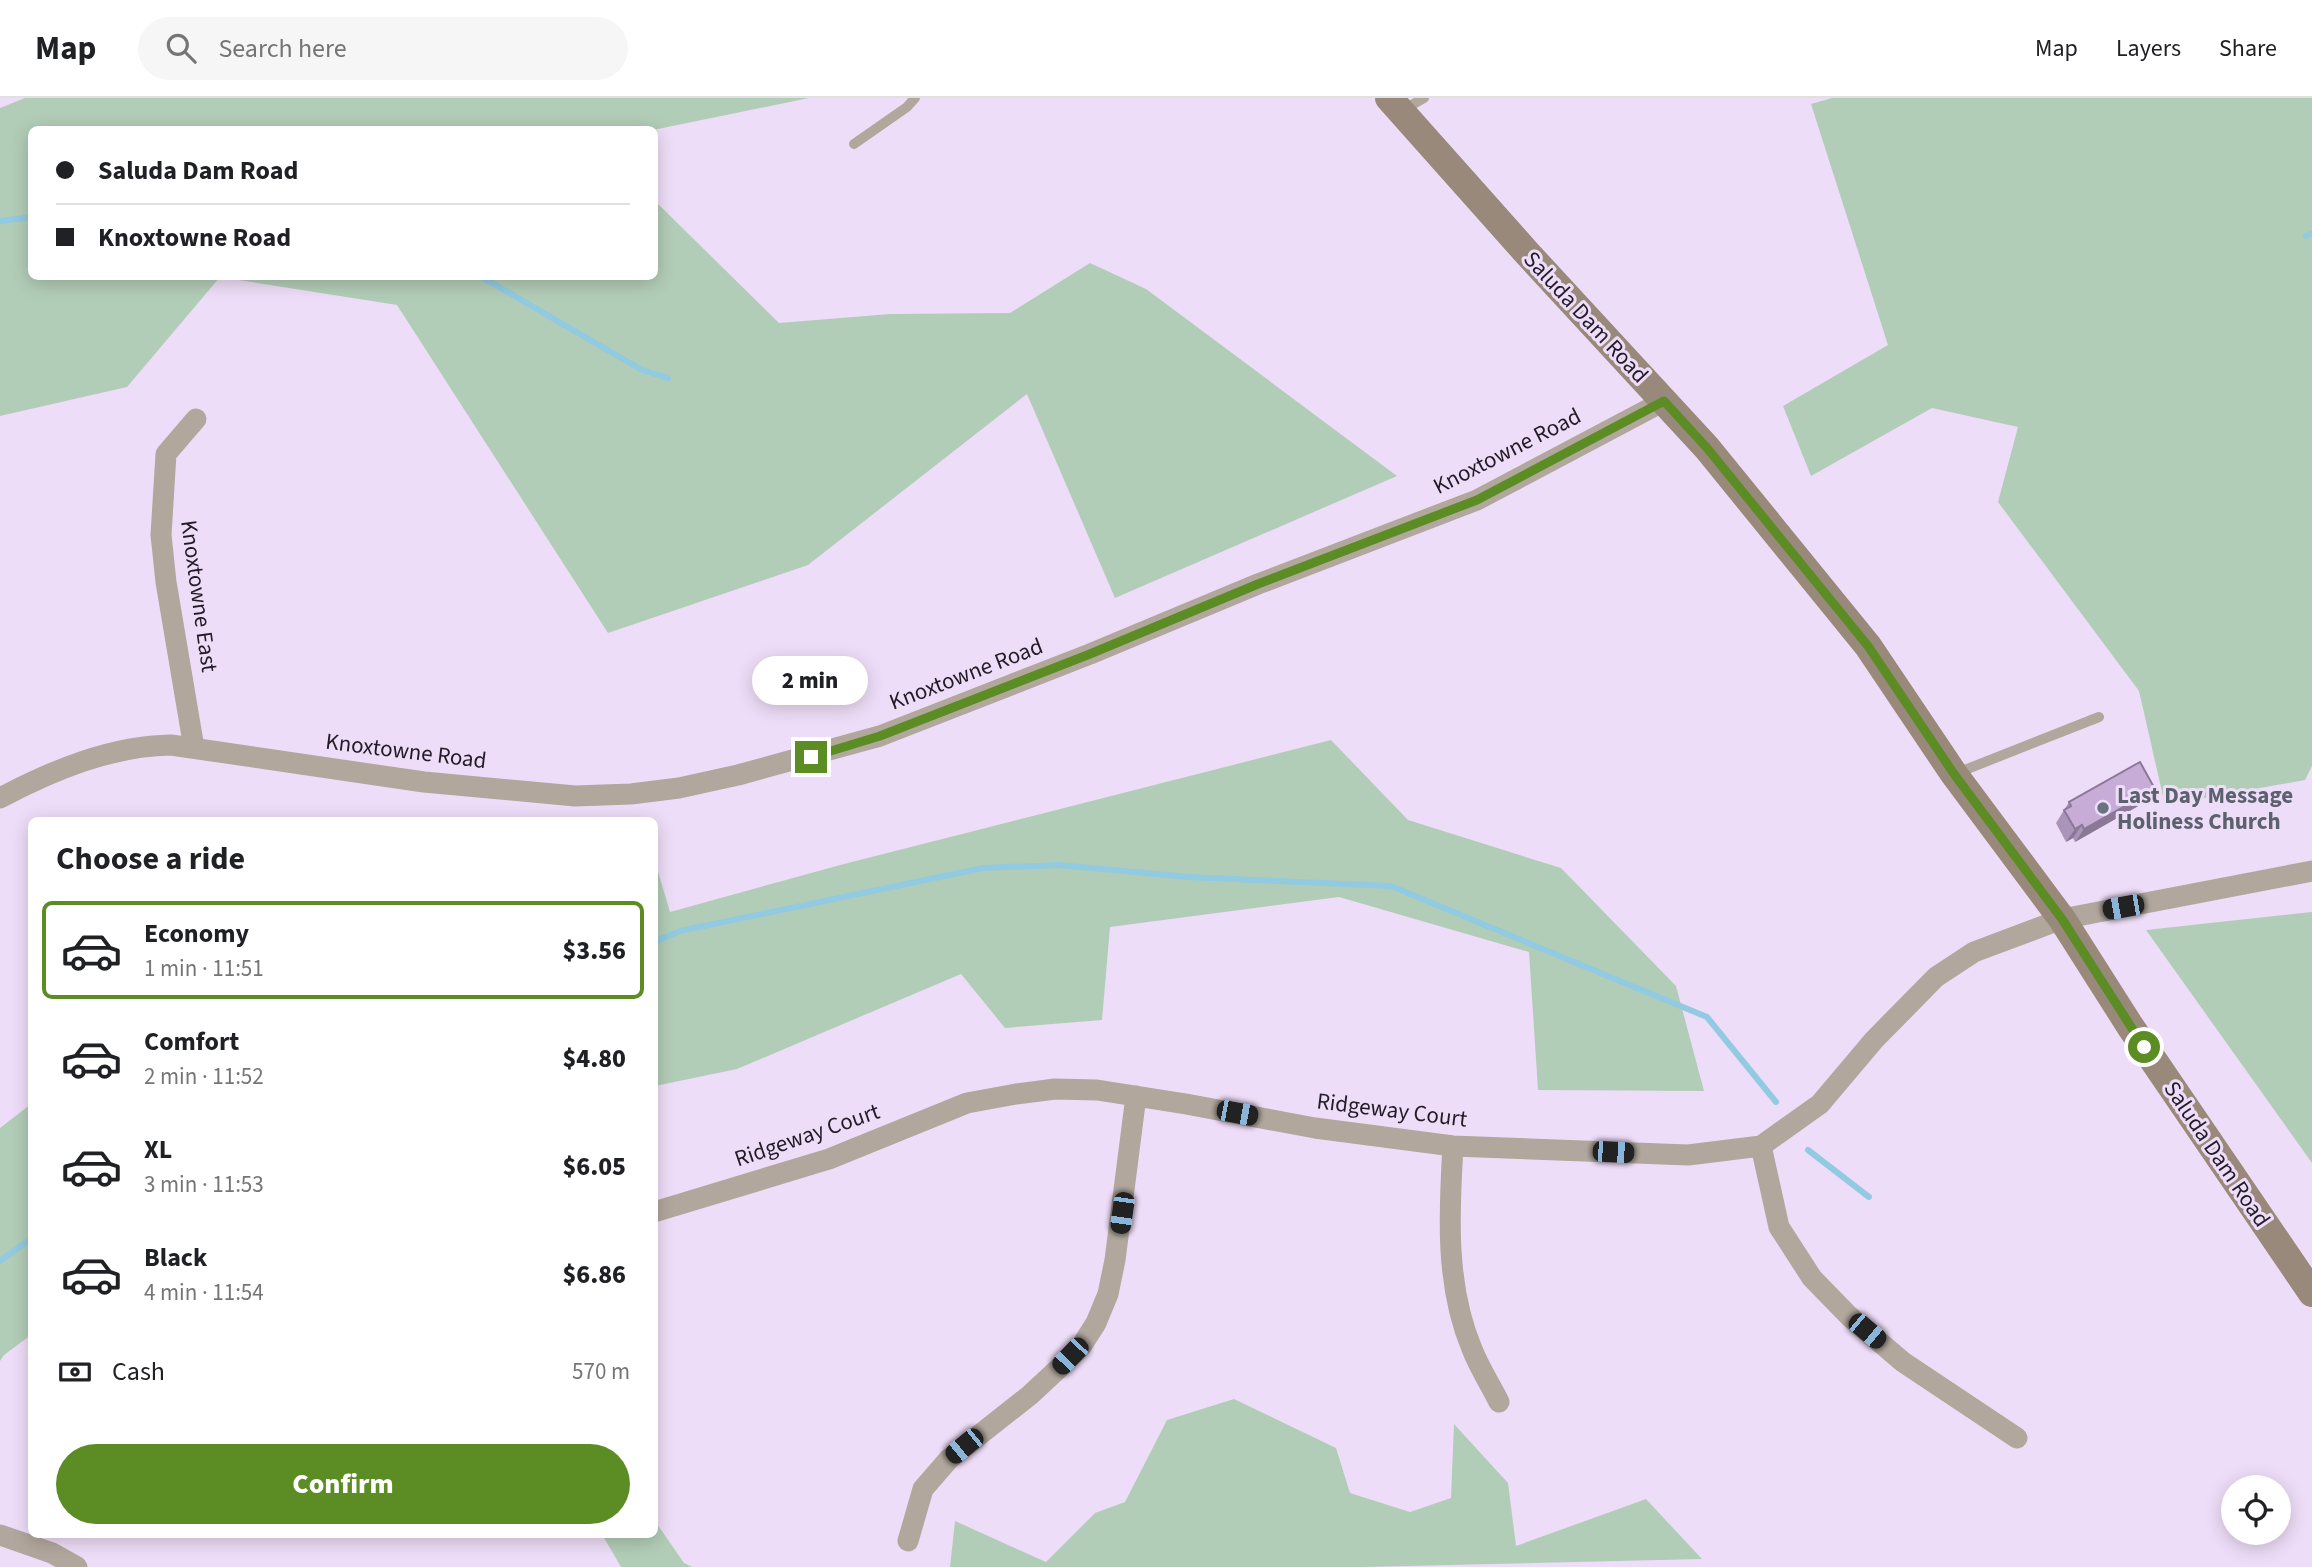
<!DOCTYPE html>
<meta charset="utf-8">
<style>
:root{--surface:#fff;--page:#f6f6f6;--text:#202124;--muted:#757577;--line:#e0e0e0;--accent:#5b8d24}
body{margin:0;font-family:"Source Sans 3",sans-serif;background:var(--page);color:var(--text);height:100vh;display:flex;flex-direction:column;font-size:26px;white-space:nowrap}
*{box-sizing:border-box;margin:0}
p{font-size:23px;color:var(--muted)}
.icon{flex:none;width:38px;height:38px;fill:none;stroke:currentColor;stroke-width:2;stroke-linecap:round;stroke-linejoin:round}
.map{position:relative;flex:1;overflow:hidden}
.drawer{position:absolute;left:28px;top:719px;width:630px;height:721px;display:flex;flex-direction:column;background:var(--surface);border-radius:10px;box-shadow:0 4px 18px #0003}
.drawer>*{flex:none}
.guide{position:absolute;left:28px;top:28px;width:630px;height:154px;border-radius:10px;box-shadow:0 4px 18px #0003;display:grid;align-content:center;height:154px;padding:0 28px;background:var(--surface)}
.tools{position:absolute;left:2221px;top:1377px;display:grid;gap:14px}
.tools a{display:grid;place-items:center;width:70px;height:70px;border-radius:50%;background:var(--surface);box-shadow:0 4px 18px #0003;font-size:35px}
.end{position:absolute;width:32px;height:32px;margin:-16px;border:9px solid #5b8d24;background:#fff;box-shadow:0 0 0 4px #fff}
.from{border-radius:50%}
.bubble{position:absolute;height:49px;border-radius:24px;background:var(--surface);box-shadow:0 4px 18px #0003;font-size:23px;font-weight:800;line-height:49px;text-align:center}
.car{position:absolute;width:21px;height:42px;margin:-21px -10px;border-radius:9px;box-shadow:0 0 5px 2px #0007;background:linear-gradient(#222 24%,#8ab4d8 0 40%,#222 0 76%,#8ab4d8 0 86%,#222 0)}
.guide b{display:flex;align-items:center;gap:24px;height:66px;font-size:26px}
.guide b+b{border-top:2px solid var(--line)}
.guide i{width:18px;height:18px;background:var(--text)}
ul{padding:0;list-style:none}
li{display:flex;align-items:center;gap:21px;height:98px;margin:0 14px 10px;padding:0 14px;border:4px solid transparent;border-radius:10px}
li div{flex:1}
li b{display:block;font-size:26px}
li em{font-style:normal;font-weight:800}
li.active{border-color:var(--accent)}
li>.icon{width:63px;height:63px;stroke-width:1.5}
h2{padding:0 28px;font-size:32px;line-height:84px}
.pay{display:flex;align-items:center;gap:18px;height:77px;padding:0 28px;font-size:26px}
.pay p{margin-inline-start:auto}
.cta{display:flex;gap:14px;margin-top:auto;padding:14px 28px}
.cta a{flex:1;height:80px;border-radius:42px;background:var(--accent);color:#fff;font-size:28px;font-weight:800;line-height:80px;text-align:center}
header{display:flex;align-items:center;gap:42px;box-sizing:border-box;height:98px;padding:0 35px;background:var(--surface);border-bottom:2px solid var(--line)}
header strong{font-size:33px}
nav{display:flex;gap:38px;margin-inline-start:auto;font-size:24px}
.search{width:490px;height:63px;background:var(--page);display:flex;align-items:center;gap:18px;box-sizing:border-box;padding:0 24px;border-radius:38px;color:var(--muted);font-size:26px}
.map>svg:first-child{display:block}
.green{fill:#b2cdb7}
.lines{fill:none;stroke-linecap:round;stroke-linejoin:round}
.stream{stroke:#91cae1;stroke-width:6}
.lane{stroke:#b1a79d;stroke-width:10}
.street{stroke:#b1a79d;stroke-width:21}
.secondary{stroke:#98897a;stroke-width:28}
.wall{fill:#ab94b9}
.shaded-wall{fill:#8b7896}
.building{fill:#c7acd7;stroke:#8b7896;stroke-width:2}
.route{stroke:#5b8d24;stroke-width:9}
.worship-dot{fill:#6b7280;stroke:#eeddf8;stroke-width:2.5}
.labels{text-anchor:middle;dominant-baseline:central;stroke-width:6;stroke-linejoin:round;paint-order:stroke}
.street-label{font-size:23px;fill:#221c26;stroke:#eeddf8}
.worship-label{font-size:23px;font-weight:bold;fill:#5b616d;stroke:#eeddf8;text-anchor:start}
</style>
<header>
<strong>Map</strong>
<div class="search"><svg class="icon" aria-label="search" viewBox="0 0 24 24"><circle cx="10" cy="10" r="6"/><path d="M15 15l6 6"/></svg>Search here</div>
<nav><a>Map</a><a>Layers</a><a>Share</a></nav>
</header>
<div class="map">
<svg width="2312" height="1469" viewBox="0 0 2312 1469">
<rect width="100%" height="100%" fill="#eeddf8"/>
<path class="green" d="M25,0H809L653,32H32V178H654L655,103L779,225L890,216L1010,215L1090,165L1146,191L1397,378L1115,500L1027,296L808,467L608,535L397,207L220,179L127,289L0,318V10Z
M1832,0H2312V668L2305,682L2165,707L2139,593L1998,404L2018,329L1932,310L1811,378L1783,308L1888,247L1811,6Z
M1331,642L1408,722L1561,770L1676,888L1704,993L1538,992L1529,854L1339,799L1110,829L1102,922L1005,930L961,876L737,971L655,988V763L670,814L844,766Z
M2312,814V1065L2146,832Z
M31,1006V1237L4,1257L0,1263V1030Z
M1234,1301L1336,1350L1350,1395L1410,1414L1451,1400L1454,1326L1508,1385L1516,1448L1646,1401L1702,1461L1364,1469H950L955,1423L1046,1464L1095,1415L1125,1404L1167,1322Z
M655,1423L684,1465L692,1469H621L603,1438L654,1437Z"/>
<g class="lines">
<path class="stream" d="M0,123L32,119
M2306,138L2312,135
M480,178L642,272L668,280
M654,844L680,833L983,770L1059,767L1188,779L1391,788L1707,919L1776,1004
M1808,1052L1869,1099
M0,1163L32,1140"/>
<path class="lane" d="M1403,12L1424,0
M854,46L907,9L915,0
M1957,675L2099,619"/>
<path class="street" d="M194,650L166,484L161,437L166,356L196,321
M0,700C53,672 111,648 171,647L424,684L575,698L631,696L679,690L738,677L880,638L1090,556L1258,486L1477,402L1664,303
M1453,1048C1449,1115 1445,1187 1472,1251C1479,1269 1490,1286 1499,1304
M1761,1048L1779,1129L1812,1180L1849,1218L1903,1264L2017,1340
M654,1114L829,1061L967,1005L1016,996L1055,991L1097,992L1186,1006L1315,1030L1453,1048L1688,1057L1761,1048L1820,1006L1874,942L1936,879L1974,854L2062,821L2312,773
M0,1437L52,1455L77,1469
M908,1443L923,1391L949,1361L1030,1297L1059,1270L1082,1247L1096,1225L1108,1196L1115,1162L1136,998"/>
<path class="secondary" d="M1389,0L1527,155L1707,350L1868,548L1954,676L2062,821L2130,928L2312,1195"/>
</g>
<path class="wall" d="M2147,703L2075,744L2073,740L2066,744L2056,725L2069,704Z"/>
<path class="shaded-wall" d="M2155,691L2147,703L2075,744L2084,731Z
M2082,727L2073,740L2066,744L2075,731Z"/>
<path class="building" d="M2140,664L2155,691L2084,731L2082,727L2075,731L2064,712L2071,708L2069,704Z"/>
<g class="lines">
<path class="route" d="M811,659L880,638L1090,556L1258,486L1477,402L1664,303L1707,350L1868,548L1954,676L2062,821L2144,949"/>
</g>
<circle class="worship-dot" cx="2103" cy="710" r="7"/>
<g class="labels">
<g class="street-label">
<text transform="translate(1586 219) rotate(47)">Saluda Dam Road</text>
<text transform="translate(1507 353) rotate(-27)">Knoxtowne Road</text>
<text transform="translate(199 498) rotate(82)">Knoxtowne East</text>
<text transform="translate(966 576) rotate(-21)">Knoxtowne Road</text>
<text transform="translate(406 653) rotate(7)">Knoxtowne Road</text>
<text transform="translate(1392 1012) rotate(7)">Ridgeway Court</text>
<text transform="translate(807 1037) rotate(-19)">Ridgeway Court</text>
<text transform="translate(2217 1056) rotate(56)">Saluda Dam Road</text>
</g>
<g class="worship-label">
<text x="2117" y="697">Last Day Message<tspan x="2117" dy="26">Holiness Church</tspan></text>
</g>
</g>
</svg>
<div class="tools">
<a><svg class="icon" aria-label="locate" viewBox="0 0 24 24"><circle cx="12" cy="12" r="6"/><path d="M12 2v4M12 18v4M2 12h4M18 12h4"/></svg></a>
</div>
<i class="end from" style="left:2144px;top:949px"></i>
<i class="end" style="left:811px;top:659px"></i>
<div class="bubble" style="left:752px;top:558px;width:116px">2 min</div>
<i class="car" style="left:2123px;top:809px;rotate:260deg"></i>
<i class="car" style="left:1237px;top:1015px;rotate:101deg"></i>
<i class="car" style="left:1613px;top:1054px;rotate:93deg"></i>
<i class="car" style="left:1122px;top:1115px;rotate:188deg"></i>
<i class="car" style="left:1867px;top:1233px;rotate:130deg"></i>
<i class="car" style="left:1070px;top:1258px;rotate:224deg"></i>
<i class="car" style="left:964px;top:1348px;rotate:231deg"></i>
<div class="guide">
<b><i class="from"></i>Saluda Dam Road</b>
<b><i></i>Knoxtowne Road</b>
</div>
<section class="drawer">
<h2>Choose a ride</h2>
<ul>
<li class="active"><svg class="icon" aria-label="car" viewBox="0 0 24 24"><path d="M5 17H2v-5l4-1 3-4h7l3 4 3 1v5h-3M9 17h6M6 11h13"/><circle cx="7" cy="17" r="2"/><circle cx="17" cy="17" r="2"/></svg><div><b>Economy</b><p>1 min · 11:51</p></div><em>$3.56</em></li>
<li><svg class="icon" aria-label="car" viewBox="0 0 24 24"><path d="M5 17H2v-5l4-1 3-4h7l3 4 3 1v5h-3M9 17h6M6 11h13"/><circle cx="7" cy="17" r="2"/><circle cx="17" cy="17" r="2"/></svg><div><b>Comfort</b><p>2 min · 11:52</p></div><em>$4.80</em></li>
<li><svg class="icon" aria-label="car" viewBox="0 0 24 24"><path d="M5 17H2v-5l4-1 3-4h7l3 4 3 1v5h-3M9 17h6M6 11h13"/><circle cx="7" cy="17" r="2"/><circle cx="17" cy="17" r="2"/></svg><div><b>XL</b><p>3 min · 11:53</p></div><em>$6.05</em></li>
<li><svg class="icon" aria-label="car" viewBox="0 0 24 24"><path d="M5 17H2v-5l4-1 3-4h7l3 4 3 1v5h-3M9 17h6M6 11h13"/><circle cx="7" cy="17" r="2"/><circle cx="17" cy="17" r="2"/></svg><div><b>Black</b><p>4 min · 11:54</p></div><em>$6.86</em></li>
</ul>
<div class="pay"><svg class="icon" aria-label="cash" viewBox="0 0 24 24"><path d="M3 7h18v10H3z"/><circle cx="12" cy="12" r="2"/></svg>Cash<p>570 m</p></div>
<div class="cta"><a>Confirm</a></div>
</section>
</div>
